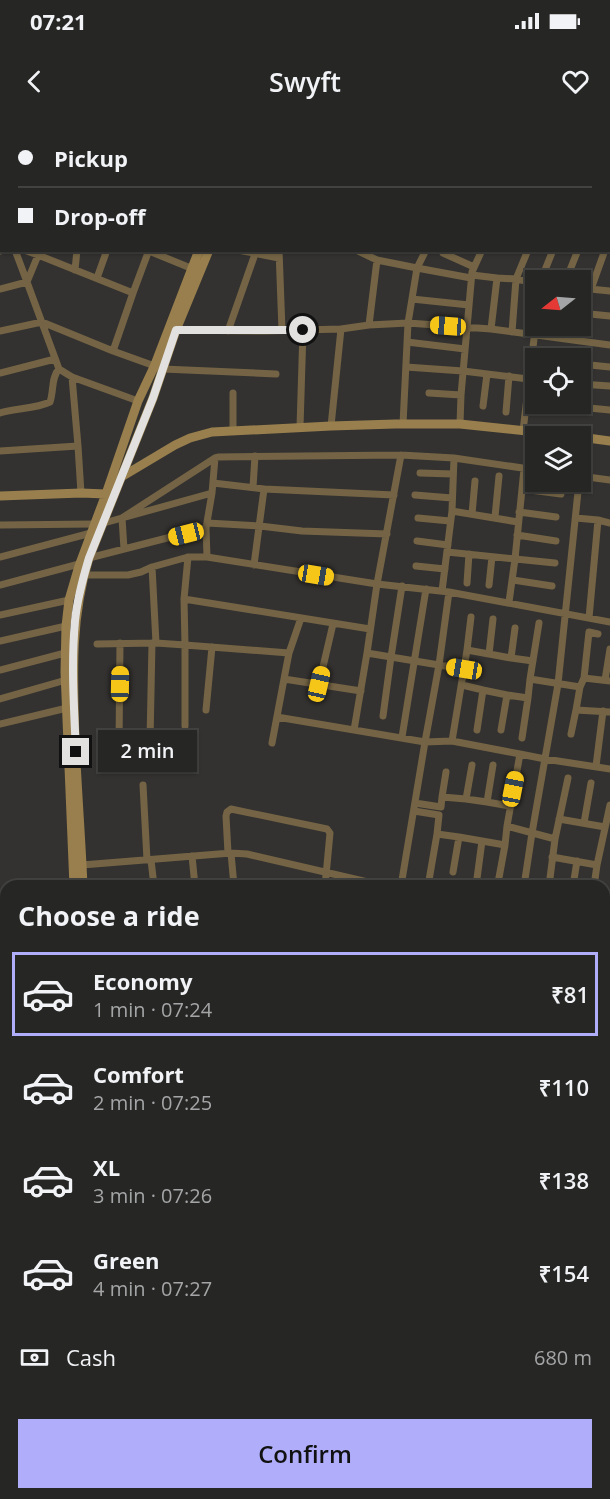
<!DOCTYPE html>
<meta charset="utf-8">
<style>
:root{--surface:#262624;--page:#323231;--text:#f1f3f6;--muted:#a4a5a6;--line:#424341;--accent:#b0aefa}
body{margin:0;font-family:"Open Sans",sans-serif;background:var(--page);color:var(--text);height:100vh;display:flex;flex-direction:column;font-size:22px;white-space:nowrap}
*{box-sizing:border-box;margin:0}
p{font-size:20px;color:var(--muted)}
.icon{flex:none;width:33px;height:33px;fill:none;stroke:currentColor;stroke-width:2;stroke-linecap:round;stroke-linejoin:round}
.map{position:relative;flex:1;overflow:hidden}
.drawer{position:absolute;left:0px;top:760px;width:610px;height:620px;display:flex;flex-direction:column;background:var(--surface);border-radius:18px 18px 0 0;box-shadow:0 2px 4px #0004,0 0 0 2px var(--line)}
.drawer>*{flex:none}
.banner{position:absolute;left:0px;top:0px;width:610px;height:132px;box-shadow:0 2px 4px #0004,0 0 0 2px var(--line);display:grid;align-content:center;height:132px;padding:0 18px;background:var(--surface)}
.needle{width:39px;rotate:253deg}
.tools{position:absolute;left:525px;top:150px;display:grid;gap:12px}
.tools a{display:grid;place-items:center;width:66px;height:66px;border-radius:0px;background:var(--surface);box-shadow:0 2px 4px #0004,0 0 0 2px var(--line);font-size:30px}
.end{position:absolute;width:27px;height:27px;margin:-14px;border:8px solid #e2e1e0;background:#111;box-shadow:0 0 0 3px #111}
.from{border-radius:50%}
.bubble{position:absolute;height:42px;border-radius:0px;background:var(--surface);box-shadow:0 2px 4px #0004,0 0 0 2px var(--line);font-size:20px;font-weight:600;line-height:42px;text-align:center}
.car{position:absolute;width:18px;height:36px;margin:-18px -9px;border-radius:8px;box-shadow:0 0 4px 2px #0007;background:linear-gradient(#f5c518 24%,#345 0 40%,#f5c518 0 76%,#345 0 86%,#f5c518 0)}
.banner b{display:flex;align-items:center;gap:21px;height:57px;font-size:22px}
.banner b+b{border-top:2px solid var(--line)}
.banner i{width:15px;height:15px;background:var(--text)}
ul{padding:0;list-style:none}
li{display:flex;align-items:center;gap:18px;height:84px;margin:0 12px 9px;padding:0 6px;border:3px solid transparent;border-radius:0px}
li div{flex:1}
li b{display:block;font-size:22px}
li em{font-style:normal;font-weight:600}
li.active{border-color:var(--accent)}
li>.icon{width:54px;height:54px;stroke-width:1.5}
h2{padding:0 18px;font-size:27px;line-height:72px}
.pay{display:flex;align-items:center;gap:15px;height:66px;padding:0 18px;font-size:22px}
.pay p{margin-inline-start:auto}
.action{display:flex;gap:12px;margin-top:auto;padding:12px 18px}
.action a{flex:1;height:69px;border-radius:0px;background:var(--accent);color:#111;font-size:24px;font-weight:600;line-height:69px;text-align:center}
.status{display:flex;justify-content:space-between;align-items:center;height:42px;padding:0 30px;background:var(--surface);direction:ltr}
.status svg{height:16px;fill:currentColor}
header{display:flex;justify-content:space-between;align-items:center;height:78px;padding:0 18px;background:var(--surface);font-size:27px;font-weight:600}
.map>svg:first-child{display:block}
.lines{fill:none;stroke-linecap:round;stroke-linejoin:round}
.street{stroke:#746445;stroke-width:7}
.secondary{stroke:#987f4d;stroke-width:9}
.route{stroke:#e2e1e0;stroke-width:8}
</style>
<div class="status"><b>07:21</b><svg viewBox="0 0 49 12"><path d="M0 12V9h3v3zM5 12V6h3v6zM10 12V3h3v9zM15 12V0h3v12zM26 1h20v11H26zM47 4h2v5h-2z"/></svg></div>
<header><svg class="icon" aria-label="back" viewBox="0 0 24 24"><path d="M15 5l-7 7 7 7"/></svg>Swyft<svg class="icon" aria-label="heart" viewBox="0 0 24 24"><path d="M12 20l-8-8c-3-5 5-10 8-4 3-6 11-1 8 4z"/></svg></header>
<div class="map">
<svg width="610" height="1379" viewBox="0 0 610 1379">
<rect width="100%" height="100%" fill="#333230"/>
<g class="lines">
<path class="street" d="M214,0L217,2
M303,0L308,2
M449,0L452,2
M532,0L536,2
M8,2V0
M52,2V0
M178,2V0
M348,2V0
M420,2L421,0
M486,2V0
M514,2L515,0
M550,2V0
M607,2V0
M0,33L2,34
M609,36H610
M1,62L2,57
M609,76H610
M609,98L610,99
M609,121L610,120
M24,130L38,135L133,173L113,231L163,249L276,254
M238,130L279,138
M279,130L282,210
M356,130L377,140L417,148L426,130
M0,131L2,130
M149,131L193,149
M39,133L27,162L59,249L72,257L138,281
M443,133L474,147
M75,150L77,130
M472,155L497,158L491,209
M97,158L107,130
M471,158L417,148L408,203L491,209L610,225
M497,158L516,159L536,163
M541,160L553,130
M566,160L578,130
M580,168L610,171
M0,169L27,162L15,130
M591,169L605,130
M133,173L149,130
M412,179L469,185
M580,193L610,196
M369,205L377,140
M341,209L369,205L408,203L403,304
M176,210L265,211L341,209L331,306
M0,211L42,202L113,231
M228,211L255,134
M512,212L516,159L528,130
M407,222L465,229
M580,244L610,247
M406,247L463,251L536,260
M0,253L55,239
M72,257L78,326L81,373
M580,264L610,266
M233,273V311
M429,273L461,275
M547,284L610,290
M483,286L487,254
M506,292L509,256
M0,293C16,288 35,289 50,282C54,271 51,257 59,249
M460,304L461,275L472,152L482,130
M300,307L303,210
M523,311L536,202
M0,331L78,326
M420,353L453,354
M580,356L610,360
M213,363L264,369L394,375
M253,367L255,336
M522,369L561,374
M415,375L452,378
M452,391L518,402
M519,392L556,397
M472,394L475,361
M495,397L499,356
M418,398L450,401
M576,398L598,400L589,498
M598,400L610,403
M104,403L212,373
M207,403L260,406L302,411L387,414
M0,405L94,404
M517,415L556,421
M417,421L448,425
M124,429L122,398L215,338
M447,432L555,443
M0,437L91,413
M188,437L184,479L185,525L289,533L301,498
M207,437L377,464L449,472
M89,438L206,408
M254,445L264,369
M416,446L445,449
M152,447L156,523L185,525V606
M84,455H128L141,452L152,447L188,437H207L206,408L212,373L215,338L218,337L401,335L454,338L536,350
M513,460L552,466
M467,463L469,434
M0,465L79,444
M489,465L492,437
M402,466L391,537L439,545L425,622L452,621L520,634
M442,471L452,391L454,338
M184,479L370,509
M509,482L515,439L524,349
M0,495L69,480
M471,497L467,530L489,534
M493,499L489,534L511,538
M515,508L511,538L533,541
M0,521L66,506
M97,524L156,523
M289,533L284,559L361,571
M367,533L377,464L401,335
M464,549L439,545L449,472L610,502
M0,550L65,533
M584,558L589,512L598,514
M530,559L539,503
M605,560L610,529
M610,561L584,558L580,567L576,590L610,592
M319,564L333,504
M462,565L483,570L477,610
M483,570L507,575L501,610
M507,575L528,578L522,618
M528,578L530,559L580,567
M0,579L66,560
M206,590L212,527
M383,596L391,537L367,533L354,610L425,622L401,766
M277,597L354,610
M0,604L67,588
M571,614L576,590
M402,617L426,469
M150,620L152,523
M452,621L467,530
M272,623L284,559
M119,626L120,523
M472,645L466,679L487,682
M493,645L487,682L510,686
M596,646L603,591
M446,652L442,677L466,679
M143,665L147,740
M415,683L441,687L442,677
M414,691L439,695L437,714
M559,699L605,707
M584,703L591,663
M507,706L520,634L545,639L610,649
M459,717L482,721L476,766
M482,721L505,725L498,763L505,764
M505,725L507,706L555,719
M228,733L226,696L227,692L231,689L327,709L330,713L325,766
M231,733L234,766
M192,736L195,766
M552,737L597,745
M151,740L154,766
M82,745L231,733L247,734L385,766
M428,766L437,714L459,717L453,752
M524,766L532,713L558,564L579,362
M549,766L555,719L568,658
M573,766L577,741
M594,766L597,745L610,685
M604,803L610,804
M604,828L610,829
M604,852L610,853
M604,876L610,877
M604,902L610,903
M604,925L610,926
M604,948L610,949
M604,1004L610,973
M604,1022L610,1023
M604,1085L610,1071
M604,1093L610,1095
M604,1115H610
M604,1131H610
M604,1164L610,1165
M0,1177H6
M604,1202L610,1203
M604,1209L610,1210
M604,1241L610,1242
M604,1275L610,1276
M604,1311L610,1312
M455,1374L463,1379
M204,1379L207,1374
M340,1379L344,1374
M494,1379V1374"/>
<path class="secondary" d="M249,2L250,0
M259,2L260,0
M580,317L610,321
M123,356L175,325L190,318L212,312L331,306L395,304H460L573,316
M0,376L81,373L106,374
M74,766L65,552L66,506L69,480L79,446L106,374L138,281L154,247L199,130
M83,766C81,718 77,669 75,620C73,556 70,499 89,438L153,278L176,210L209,130
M273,1374L279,1379
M285,1374L291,1379"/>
</g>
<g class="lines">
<path class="route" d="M76,632C74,588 71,544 75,501C77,480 83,458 89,438L153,278L176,210H303"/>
</g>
</svg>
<div class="tools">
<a><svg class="needle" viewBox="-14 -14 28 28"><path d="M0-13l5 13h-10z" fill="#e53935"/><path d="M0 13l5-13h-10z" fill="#a4a5a6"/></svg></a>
<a><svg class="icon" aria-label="locate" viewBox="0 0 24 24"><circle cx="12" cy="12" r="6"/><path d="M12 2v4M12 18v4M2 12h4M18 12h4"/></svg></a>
<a><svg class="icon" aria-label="layers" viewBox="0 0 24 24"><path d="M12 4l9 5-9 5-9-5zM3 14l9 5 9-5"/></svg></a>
</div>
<i class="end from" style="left:303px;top:210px"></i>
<i class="end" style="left:76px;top:632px"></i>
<div class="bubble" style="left:98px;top:610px;width:99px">2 min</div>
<i class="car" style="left:448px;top:206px;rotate:274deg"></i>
<i class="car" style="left:186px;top:414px;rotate:256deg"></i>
<i class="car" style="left:316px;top:455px;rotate:99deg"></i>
<i class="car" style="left:464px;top:549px;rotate:279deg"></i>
<i class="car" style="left:120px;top:564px;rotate:1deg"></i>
<i class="car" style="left:319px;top:564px;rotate:13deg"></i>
<i class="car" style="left:513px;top:669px;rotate:11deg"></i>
<div class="banner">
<b><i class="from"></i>Pickup</b>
<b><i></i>Drop-off</b>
</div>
<section class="drawer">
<h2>Choose a ride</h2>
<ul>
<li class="active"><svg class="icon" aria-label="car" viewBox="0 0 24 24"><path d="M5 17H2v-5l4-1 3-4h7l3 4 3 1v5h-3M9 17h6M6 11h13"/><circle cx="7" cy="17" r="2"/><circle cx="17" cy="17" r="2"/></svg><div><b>Economy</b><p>1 min · 07:24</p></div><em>₹81</em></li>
<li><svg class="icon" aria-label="car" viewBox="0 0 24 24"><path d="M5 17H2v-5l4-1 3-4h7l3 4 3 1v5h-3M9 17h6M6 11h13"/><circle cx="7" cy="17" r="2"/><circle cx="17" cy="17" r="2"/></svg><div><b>Comfort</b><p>2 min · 07:25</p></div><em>₹110</em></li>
<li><svg class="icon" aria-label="car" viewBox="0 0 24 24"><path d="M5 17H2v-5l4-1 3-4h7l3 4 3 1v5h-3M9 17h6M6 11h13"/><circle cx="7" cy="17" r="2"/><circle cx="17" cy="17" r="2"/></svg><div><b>XL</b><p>3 min · 07:26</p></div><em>₹138</em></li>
<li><svg class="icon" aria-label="car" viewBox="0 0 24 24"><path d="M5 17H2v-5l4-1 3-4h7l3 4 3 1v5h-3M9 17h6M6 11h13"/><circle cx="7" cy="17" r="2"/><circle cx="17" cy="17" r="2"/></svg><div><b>Green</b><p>4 min · 07:27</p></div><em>₹154</em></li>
</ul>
<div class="pay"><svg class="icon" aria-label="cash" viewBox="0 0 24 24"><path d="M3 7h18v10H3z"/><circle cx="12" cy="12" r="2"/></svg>Cash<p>680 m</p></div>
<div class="action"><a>Confirm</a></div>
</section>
</div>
